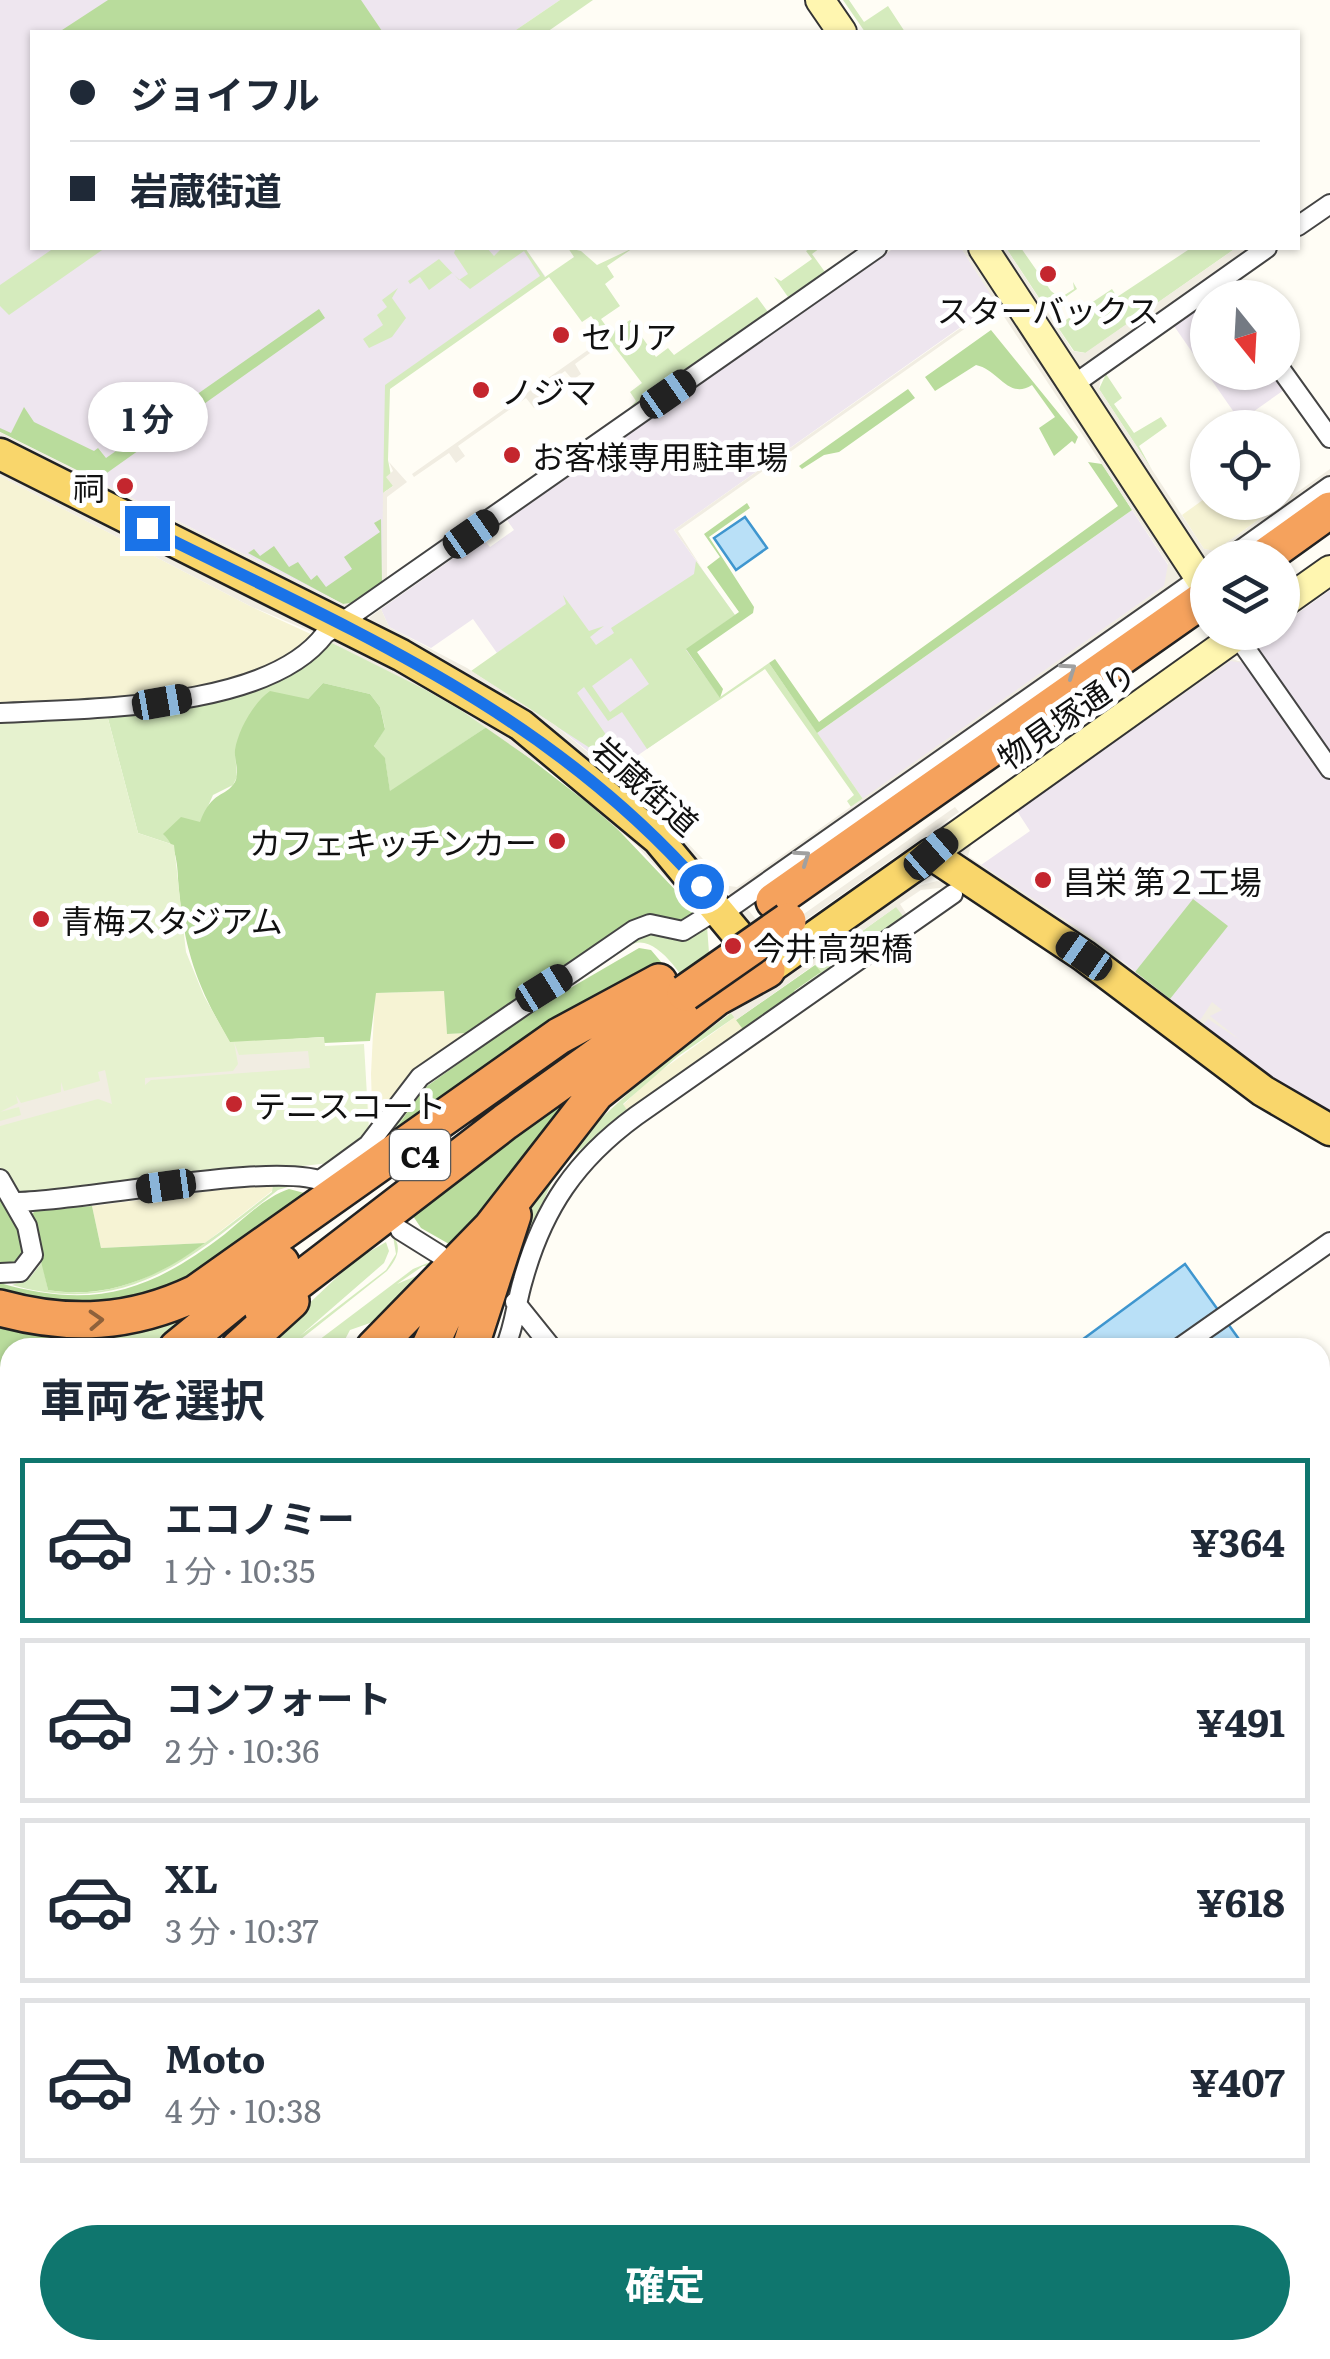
<!DOCTYPE html>
<html lang="ja">
<meta charset="utf-8">
<style>
:root{--surface:#fff;--page:#f2f2f3;--text:#1f2937;--muted:#747a83;--line:#e0e1e3;--accent:#0f766e}
body{margin:0;font-family:Literata,"Noto Sans JP",serif;background:var(--page);color:var(--text);height:100vh;display:flex;flex-direction:column;font-size:38px;white-space:nowrap}
*{box-sizing:border-box;margin:0}
p{font-size:32px;color:var(--muted)}
.icon{flex:none;width:55px;height:55px;fill:none;stroke:currentColor;stroke-width:2;stroke-linecap:round;stroke-linejoin:round}
.map{position:relative;flex:1;overflow:hidden}
.drawer{position:absolute;left:0px;top:1338px;width:1330px;height:1022px;display:flex;flex-direction:column;background:var(--surface);border-radius:30px 30px 0 0;box-shadow:0 2px 8px #0004}
.drawer>*{flex:none}
.hud{position:absolute;left:30px;top:30px;width:1270px;height:220px;border-radius:0px;box-shadow:0 2px 8px #0004;display:grid;align-content:center;height:220px;padding:0 40px;background:var(--surface)}
.needle{width:65px;rotate:162deg}
.tools{position:absolute;left:1190px;top:280px;display:grid;gap:20px}
.tools a{display:grid;place-items:center;width:110px;height:110px;border-radius:50%;background:var(--surface);box-shadow:0 2px 8px #0004;font-size:50px}
.end{position:absolute;width:45px;height:45px;margin:-22px;border:12px solid #1a73e8;background:#fff;box-shadow:0 0 0 5px #fff}
.from{border-radius:50%}
.bubble{position:absolute;height:70px;border-radius:35px;background:var(--surface);box-shadow:0 2px 8px #0004;font-size:32px;font-weight:700;line-height:70px;text-align:center}
.car{position:absolute;width:30px;height:60px;margin:-30px -15px;border-radius:12px;box-shadow:0 0 8px 2px #0007;background:linear-gradient(#222 24%,#8ab4d8 0 40%,#222 0 76%,#8ab4d8 0 86%,#222 0)}
.hud b{display:flex;align-items:center;gap:35px;height:95px;font-size:38px}
.hud b+b{border-top:2px solid var(--line)}
.hud i{width:25px;height:25px;background:var(--text)}
ul{padding:0;list-style:none}
li{display:flex;align-items:center;gap:30px;height:165px;margin:0 20px 15px;padding:0 20px;border:5px solid var(--line);border-radius:0px}
li div{flex:1}
li b{display:block;font-size:38px}
li em{font-style:normal;font-weight:700}
li.active{border-color:var(--accent)}
li>.icon{width:90px;height:90px;stroke-width:1.5}
h2{padding:0 40px;font-size:45px;line-height:120px}
.primary-button{display:flex;gap:20px;margin-top:auto;padding:20px 40px}
.primary-button a{flex:1;height:115px;border-radius:60px;background:var(--accent);color:#fff;font-size:40px;font-weight:700;line-height:115px;text-align:center}
.map>svg:first-child{display:block}
.industrial{fill:#eee6ef}
.farmland{fill:#f6f3d4}
.green{fill:#d5ebbd;fill-rule:evenodd}
.forest{fill:#b9dc9c}
.pitch{fill:#e6f2cf}
.plaza{fill:#f1ede2}
.water{fill:#b9e0f7;stroke:#3f96cf;stroke-width:2.5}
.lines{fill:none;stroke-linecap:round;stroke-linejoin:round}
.stream{stroke:#3f96cf;stroke-width:5}
.street-casing{stroke:#444;stroke-width:22}
.secondary-casing{stroke:#333;stroke-width:32}
.primary-casing{stroke:#222;stroke-width:35}
.highway-casing{stroke:#222;stroke-width:40}
.street{stroke:#fff;stroke-width:18}
.secondary{stroke:#fff6b0;stroke-width:28}
.primary{stroke:#f9d66b;stroke-width:30}
.highway{stroke:#f5a25d;stroke-width:35}
.highway-bridge-casing{stroke:#222;stroke-width:40;stroke-linecap:butt}
.highway-bridge{stroke:#f5a25d;stroke-width:35}
.oneway{stroke:#a0a0a0}
.oneway2{stroke:#8e613b}
.route{stroke:#1a73e8;stroke-width:12}
.poi-dot{fill:#c4262e;stroke:#fff;stroke-width:4}
.labels{text-anchor:middle;dominant-baseline:central;stroke-width:10;stroke-linejoin:round;paint-order:stroke}
.shield{fill:#fff;stroke:#585858;stroke-width:2.5}
.shield-label{font-size:30px;font-weight:bold;fill:#111}
.poi-label{font-size:32px;fill:#111;stroke:#fff;text-anchor:start}
.street-label{font-size:32px;fill:#111;stroke:#fff}
</style>
<div class="map">
<svg width="1330" height="2359" viewBox="0 0 1330 2359">
<rect width="100%" height="100%" fill="#fffdf5"/>
<path class="industrial" d="M0,0H560L513,32H32V248H525L545,276L387,387L382,584L343,604L0,432Z
M894,248H961L996,302L674,530L735,615L686,649L720,698L614,772L555,725L567,604L497,653L473,619L431,648L389,627L381,609L482,538L490,547L514,530L507,520Z
M1207,302L1208,372L1272,373L1284,390L1240,421L1174,326Z
M1132,510L1172,571L1170,582L863,799L817,733Z
M1330,590V1112L1263,1071L1091,937L981,865L1030,831L1017,811L1231,660L1244,662L1259,651V640L1270,633L1282,632L1283,624Z"/>
<path class="farmland" d="M0,476L252,607L315,636L306,649L261,672L177,694L0,709Z
M1283,480L1293,495L1215,551L1204,549L1182,515L1207,497L1208,502H1282Z
M445,991L447,1034L468,1033L413,1073L380,1113L372,1105L371,1074L375,993Z
M735,1017L745,1032L629,1113L623,1105L651,1078Z
M273,1183L272,1191L205,1243L101,1248L92,1206Z
M0,1887L10,1888V2198L0,2196Z
M0,2203L10,2205V2350H266L275,2359H0Z
M276,2350H806L812,2359H286Z"/>
<path class="green" d="M560,0H593L547,32H513Z
M843,0H849L864,22L888,6L905,32H865Z
M54,248H105L9,315L0,306V285Z
M456,248H487L494,256L502,248H525L545,277L574,257L568,248L581,251L597,265L633,248L607,266L614,277L605,284L620,306L601,319L611,333L630,320L656,357L668,348L674,355L757,297L768,312L623,415L636,401L630,392L642,383L591,316L582,322L549,277L390,389L388,460L393,486L383,493L385,385L540,276L524,251L470,289L452,273L429,290L420,277L410,284L408,281L439,259L459,280L468,274L454,253Z
M811,248H820L812,254L825,272L788,297L774,277L781,281L812,259L806,251Z
M1006,248H1021L1051,291L1060,298L1074,289L1073,282L1077,289L1047,310Z
M1191,248H1236L1086,353L1074,351L1057,326L1112,289L1117,297Z
M398,288L392,298L406,318L392,337L369,348L363,339L383,325L377,315L387,307L382,300Z
M1106,374L1122,398L1114,404L1134,433L1161,417L1167,426L1139,446L1152,470L1099,389Z
M696,561L735,615L686,650L720,697L769,663L863,799L851,807L847,801L854,795L765,669L647,749L622,712L608,721L584,687L577,693L609,739L593,750L471,671L566,604L563,595L589,631L604,626L590,637L596,645L614,633L611,628L694,574ZM631,658L649,684L610,712L592,686Z
M328,641L393,671L488,726L390,792L385,759L374,746L385,728L380,707L370,694L323,683L308,699L254,714L235,752L237,777L233,785L213,795L201,822L174,845L138,833L106,711L301,667Z
M897,906L906,920L797,997L794,992L820,973L815,965Z
M707,926L711,979L697,999C685,981 660,938 636,943C621,946 602,964 588,972L647,932Z
M731,1013L735,1017L677,1057L623,1104L629,1113L573,1155L554,1177L513,1270L521,1217L575,1142L655,1069Z
M423,1089L396,1129L398,1141C316,1200 201,1302 99,1310C64,1313 33,1305 0,1297V1292C128,1329 222,1274 317,1191L294,1185L278,1190C191,1257 130,1318 12,1285L29,1279L42,1262L48,1290C139,1306 205,1242 272,1192L273,1183L321,1190L374,1150L414,1092Z
M393,1236C403,1248 396,1260 387,1271L291,1347L262,1348L355,1260L386,1242L389,1251L384,1263L300,1336L386,1270L396,1254Z
M261,1262L155,1347H96L85,1329Z
M430,1262L438,1266H423L397,1284L428,1271L390,1316L350,1330L341,1347L319,1340L413,1269Z
M10,1541L4,1644L10,1678V1766L0,1761V1550Z"/>
<path class="forest" d="M108,0H361L382,31L59,32Z
M319,309L325,318L97,480L0,432V428L11,433L24,407L34,422L94,451L98,448L106,458Z
M991,330L1078,437L1075,444L1072,441L1054,456L1039,428L1055,417L1032,385C1008,400 999,370 976,365L935,391L925,377Z
M908,389L915,398L839,452L824,455L802,469L799,466Z
M1088,462L1102,464L1132,510L817,733L769,663L775,659L819,722L1118,506Z
M747,503L750,508L709,537L754,607L753,613L697,652L723,689L720,698L686,649L739,612L707,567L720,557L704,534Z
M381,519L382,584L355,603L343,604L248,553L254,549L260,556L274,546L289,567L298,562L311,580L317,575L326,587L352,569L344,557L380,532L374,523Z
M323,683L370,694L380,707L385,729L374,746L385,758L390,791L488,726L607,818L699,915L679,925L656,918L556,972L468,1033L447,1034L444,991L376,993L370,1041L324,1043L323,1037L230,1043C198,987 185,954 179,891C177,869 179,849 163,834L181,817L200,822C212,790 225,798 235,782C240,772 234,760 235,750C238,730 254,702 270,691L308,699Z
M1193,899L1228,926L1170,999L1135,972Z
M639,948L651,950L662,963L604,997L398,1141L396,1129L423,1089L536,1008Z
M815,965L821,972L794,991L797,997L745,1032L736,1020Z
M571,1097L456,1248L421,1228L411,1213L541,1115Z
M289,1189L312,1195C237,1248 166,1309 69,1306C47,1306 22,1297 0,1292V1283C94,1310 149,1292 225,1234C245,1218 265,1197 289,1189Z
M0,1194L19,1224L25,1250L11,1265H0Z
M92,1206L101,1248L205,1243C159,1277 107,1300 48,1290L30,1216L35,1211Z
M0,1316L85,1329L96,1347L10,1348V1469L0,1478Z"/>
<path class="pitch" d="M106,711L138,833L174,845L186,952L204,996L230,1042L324,1037L325,1046L364,1044L369,1130L330,1163L74,1191L17,1192L0,1167V718Z"/>
<path class="plaza" d="M961,248H967L1135,506L1138,504L1180,569V583L732,897L645,806L570,743L471,676L369,624L370,617L381,609L389,627L467,668L555,725L649,803L729,886L737,887L1164,586L1168,564L997,306L678,531L703,570L674,530L996,303Z
M1001,248H1006L1073,351L1085,353L1236,248H1251L1079,367L1070,361L1073,359L1038,313L1041,310Z
M595,345L597,348L575,364L581,374L573,380L565,371L545,385L552,395L534,408L526,398L458,446L465,456L456,463L449,453L414,477L412,474Z
M1101,377L1099,389L1204,549L1215,551L1330,469V478L1218,557L1201,558L1160,491L1156,493L1143,473L1142,464L1136,462L1139,459L1115,423L1109,421L1112,418L1096,393L1092,395V384Z
M0,432L343,604L355,603L344,611L0,438Z
M389,462L407,482L387,497V581L382,584L383,493L393,486L386,477L393,471Z
M0,470L313,628L312,632L252,607L0,476Z
M334,636L447,694L534,751L649,851L699,904V915L638,847L561,780L446,700L328,641Z
M1228,657L1243,663L1231,661L972,842L968,856L1091,937L1199,1022L1212,1002L1222,1010L1210,1016L1240,1040L1208,1019L1203,1025L1263,1071L1330,1112V1121L962,857L960,852L962,845Z
M955,807L959,812L790,931L753,928L739,911L744,905L760,924L784,928Z
M937,881L949,883L997,911L1174,1038L1133,1013L1054,953L948,887L921,890L900,904L909,918L906,920L896,907L736,1020L731,1013L910,888Z
M234,1042L239,1055L308,1051L310,1068L151,1080L145,1085V1078L233,1071L238,1064Z
M105,1070L112,1104L98,1099L0,1126V1121L21,1115L19,1107L0,1112L18,1103L16,1095L21,1103L61,1092V1082L64,1091L100,1081L98,1072Z"/>
<path class="water" d="M745,517L767,548L736,570L714,538Z
M1185,1264L1241,1342L1233,1348H1071Z
M933,2350H1035L1022,2359H921Z"/>
<g class="lines">
<path class="stream" d="M0,1631L10,1583
M0,1649L10,1691
M0,1804L10,1808"/>
<g class="street-casing">
<path id="street" d="M1298,226L1330,204
M1282,371L1330,438
M1073,385L1267,248
M1229,558L1330,486
M1237,636L1330,769
M0,713C89,708 268,710 325,634L877,248
M723,913L1205,574
M0,1179L27,1226L33,1255L20,1272L0,1273
M320,1180L368,1145L420,1077L634,930L650,924L683,931L720,908
M15,1202C80,1202 283,1159 326,1183
M400,1230L440,1255
M515,1302L552,1348
M505,1348C515,1325 516,1303 523,1280C543,1208 576,1160 636,1116L953,894
M1179,1348L1330,1242
M1320,1556L1330,1549
M0,1877L10,1878
M1320,2169L1330,2162
M812,2350L819,2359
M1266,2350L1272,2359
M1048,2359L1061,2350"/>
</g>
<g class="secondary-casing">
<path id="secondary" d="M820,0L842,32
M983,248L1208,591
M1282,604L1330,570
M931,854L1242,632"/>
</g>
<g class="primary-casing">
<path id="primary" d="M0,454L401,655L521,725L658,839L767,970L931,854L1084,956L1263,1091L1330,1130"/>
</g>
<g class="highway-casing">
<path id="highway" d="M1263,558L1330,510
M774,901L1208,596
M0,1308C69,1327 131,1324 196,1293L559,1036L659,982
M262,1309L505,1122L685,993
M177,1348L281,1263
M239,1348L291,1301
M374,1348L491,1228L596,1093L716,998L767,970
M429,1348L467,1267
M470,1348L513,1215
M0,1498L10,1490
M0,1530L10,1521
M0,1773L10,1778
M0,1842L10,1844"/>
</g>
<use href="#street" class="street"/>
<use href="#secondary" class="secondary"/>
<use href="#primary" class="primary"/>
<use href="#highway" class="highway"/>
<g class="highway-bridge-casing">
<path id="highway-bridge" d="M685,993L788,921"/>
</g>
<use href="#highway-bridge" class="highway-bridge"/>
</g>
<defs><path id="oneway-chevron" d="M-2-3.5L2.5 0L-2 3.5" fill="none" stroke-width="1.6" stroke-linecap="round" stroke-linejoin="round" transform="scale(2.5)"/></defs>
<g class="oneway">
<use href="#oneway-chevron" transform="translate(1069 670) rotate(-35)"/>
<use href="#oneway-chevron" transform="translate(803 857) rotate(-35)"/>
</g>
<use class="oneway2" href="#oneway-chevron" transform="translate(96 1320) rotate(-3)"/>
<g class="lines">
<path class="route" d="M147,528C352,630 546,710 701,886"/>
</g>
<g class="poi-dot">
<circle cx="1048" cy="274" r="10"/>
<circle cx="561" cy="335" r="10"/>
<circle cx="481" cy="390" r="10"/>
<circle cx="512" cy="455" r="10"/>
<circle cx="125" cy="486" r="10"/>
<circle cx="557" cy="841" r="10"/>
<circle cx="1043" cy="880" r="10"/>
<circle cx="41" cy="919" r="10"/>
<circle cx="733" cy="946" r="10"/>
<circle cx="234" cy="1104" r="10"/>
</g>
<g class="labels">
<rect class="shield" x="390" y="1130" width="60" height="50" rx="8"/>
<g class="shield-label">
<text x="420" y="1155">C4</text>
</g>
<g class="poi-label">
<text x="1048" y="309" text-anchor="middle">スターバックス</text>
<text x="581" y="335">セリア</text>
<text x="501" y="390">ノジマ</text>
<text x="532" y="455">お客様専用駐車場</text>
<text x="105" y="486" text-anchor="end">祠</text>
<text x="537" y="841" text-anchor="end">カフェキッチンカー</text>
<text x="1063" y="880">昌栄 第２工場</text>
<text x="61" y="919">青梅スタジアム</text>
<text x="753" y="946">今井高架橋</text>
<text x="254" y="1104">テニスコート</text>
</g>
<g class="street-label">
<text transform="translate(1066 714) rotate(-35)">物見塚通り</text>
<text transform="translate(647 785) rotate(42)">岩蔵街道</text>
</g>
</g>
</svg>
<div class="tools">
<a><svg class="needle" viewBox="-14 -14 28 28"><path d="M0-13l5 13h-10z" fill="#e53935"/><path d="M0 13l5-13h-10z" fill="#747a83"/></svg></a>
<a><svg class="icon" aria-label="locate" viewBox="0 0 24 24"><circle cx="12" cy="12" r="6"/><path d="M12 2v4M12 18v4M2 12h4M18 12h4"/></svg></a>
<a><svg class="icon" aria-label="layers" viewBox="0 0 24 24"><path d="M12 4l9 5-9 5-9-5zM3 14l9 5 9-5"/></svg></a>
</div>
<i class="end from" style="left:701px;top:886px"></i>
<i class="end" style="left:147px;top:528px"></i>
<div class="bubble" style="left:88px;top:382px;width:120px">1 分</div>
<i class="car" style="left:668px;top:394px;rotate:55deg"></i>
<i class="car" style="left:471px;top:534px;rotate:55deg"></i>
<i class="car" style="left:162px;top:702px;rotate:80deg"></i>
<i class="car" style="left:931px;top:854px;rotate:49deg"></i>
<i class="car" style="left:1084px;top:956px;rotate:305deg"></i>
<i class="car" style="left:544px;top:988px;rotate:58deg"></i>
<i class="car" style="left:166px;top:1186px;rotate:262deg"></i>
<div class="hud">
<b><i class="from"></i>ジョイフル</b>
<b><i></i>岩蔵街道</b>
</div>
<section class="drawer">
<h2>車両を選択</h2>
<ul>
<li class="active"><svg class="icon" aria-label="car" viewBox="0 0 24 24"><path d="M5 17H2v-5l4-1 3-4h7l3 4 3 1v5h-3M9 17h6M6 11h13"/><circle cx="7" cy="17" r="2"/><circle cx="17" cy="17" r="2"/></svg><div><b>エコノミー</b><p>1 分 · 10:35</p></div><em>¥364</em></li>
<li><svg class="icon" aria-label="car" viewBox="0 0 24 24"><path d="M5 17H2v-5l4-1 3-4h7l3 4 3 1v5h-3M9 17h6M6 11h13"/><circle cx="7" cy="17" r="2"/><circle cx="17" cy="17" r="2"/></svg><div><b>コンフォート</b><p>2 分 · 10:36</p></div><em>¥491</em></li>
<li><svg class="icon" aria-label="car" viewBox="0 0 24 24"><path d="M5 17H2v-5l4-1 3-4h7l3 4 3 1v5h-3M9 17h6M6 11h13"/><circle cx="7" cy="17" r="2"/><circle cx="17" cy="17" r="2"/></svg><div><b>XL</b><p>3 分 · 10:37</p></div><em>¥618</em></li>
<li><svg class="icon" aria-label="car" viewBox="0 0 24 24"><path d="M5 17H2v-5l4-1 3-4h7l3 4 3 1v5h-3M9 17h6M6 11h13"/><circle cx="7" cy="17" r="2"/><circle cx="17" cy="17" r="2"/></svg><div><b>Moto</b><p>4 分 · 10:38</p></div><em>¥407</em></li>
</ul>
<div class="primary-button"><a>確定</a></div>
</section>
</div>
